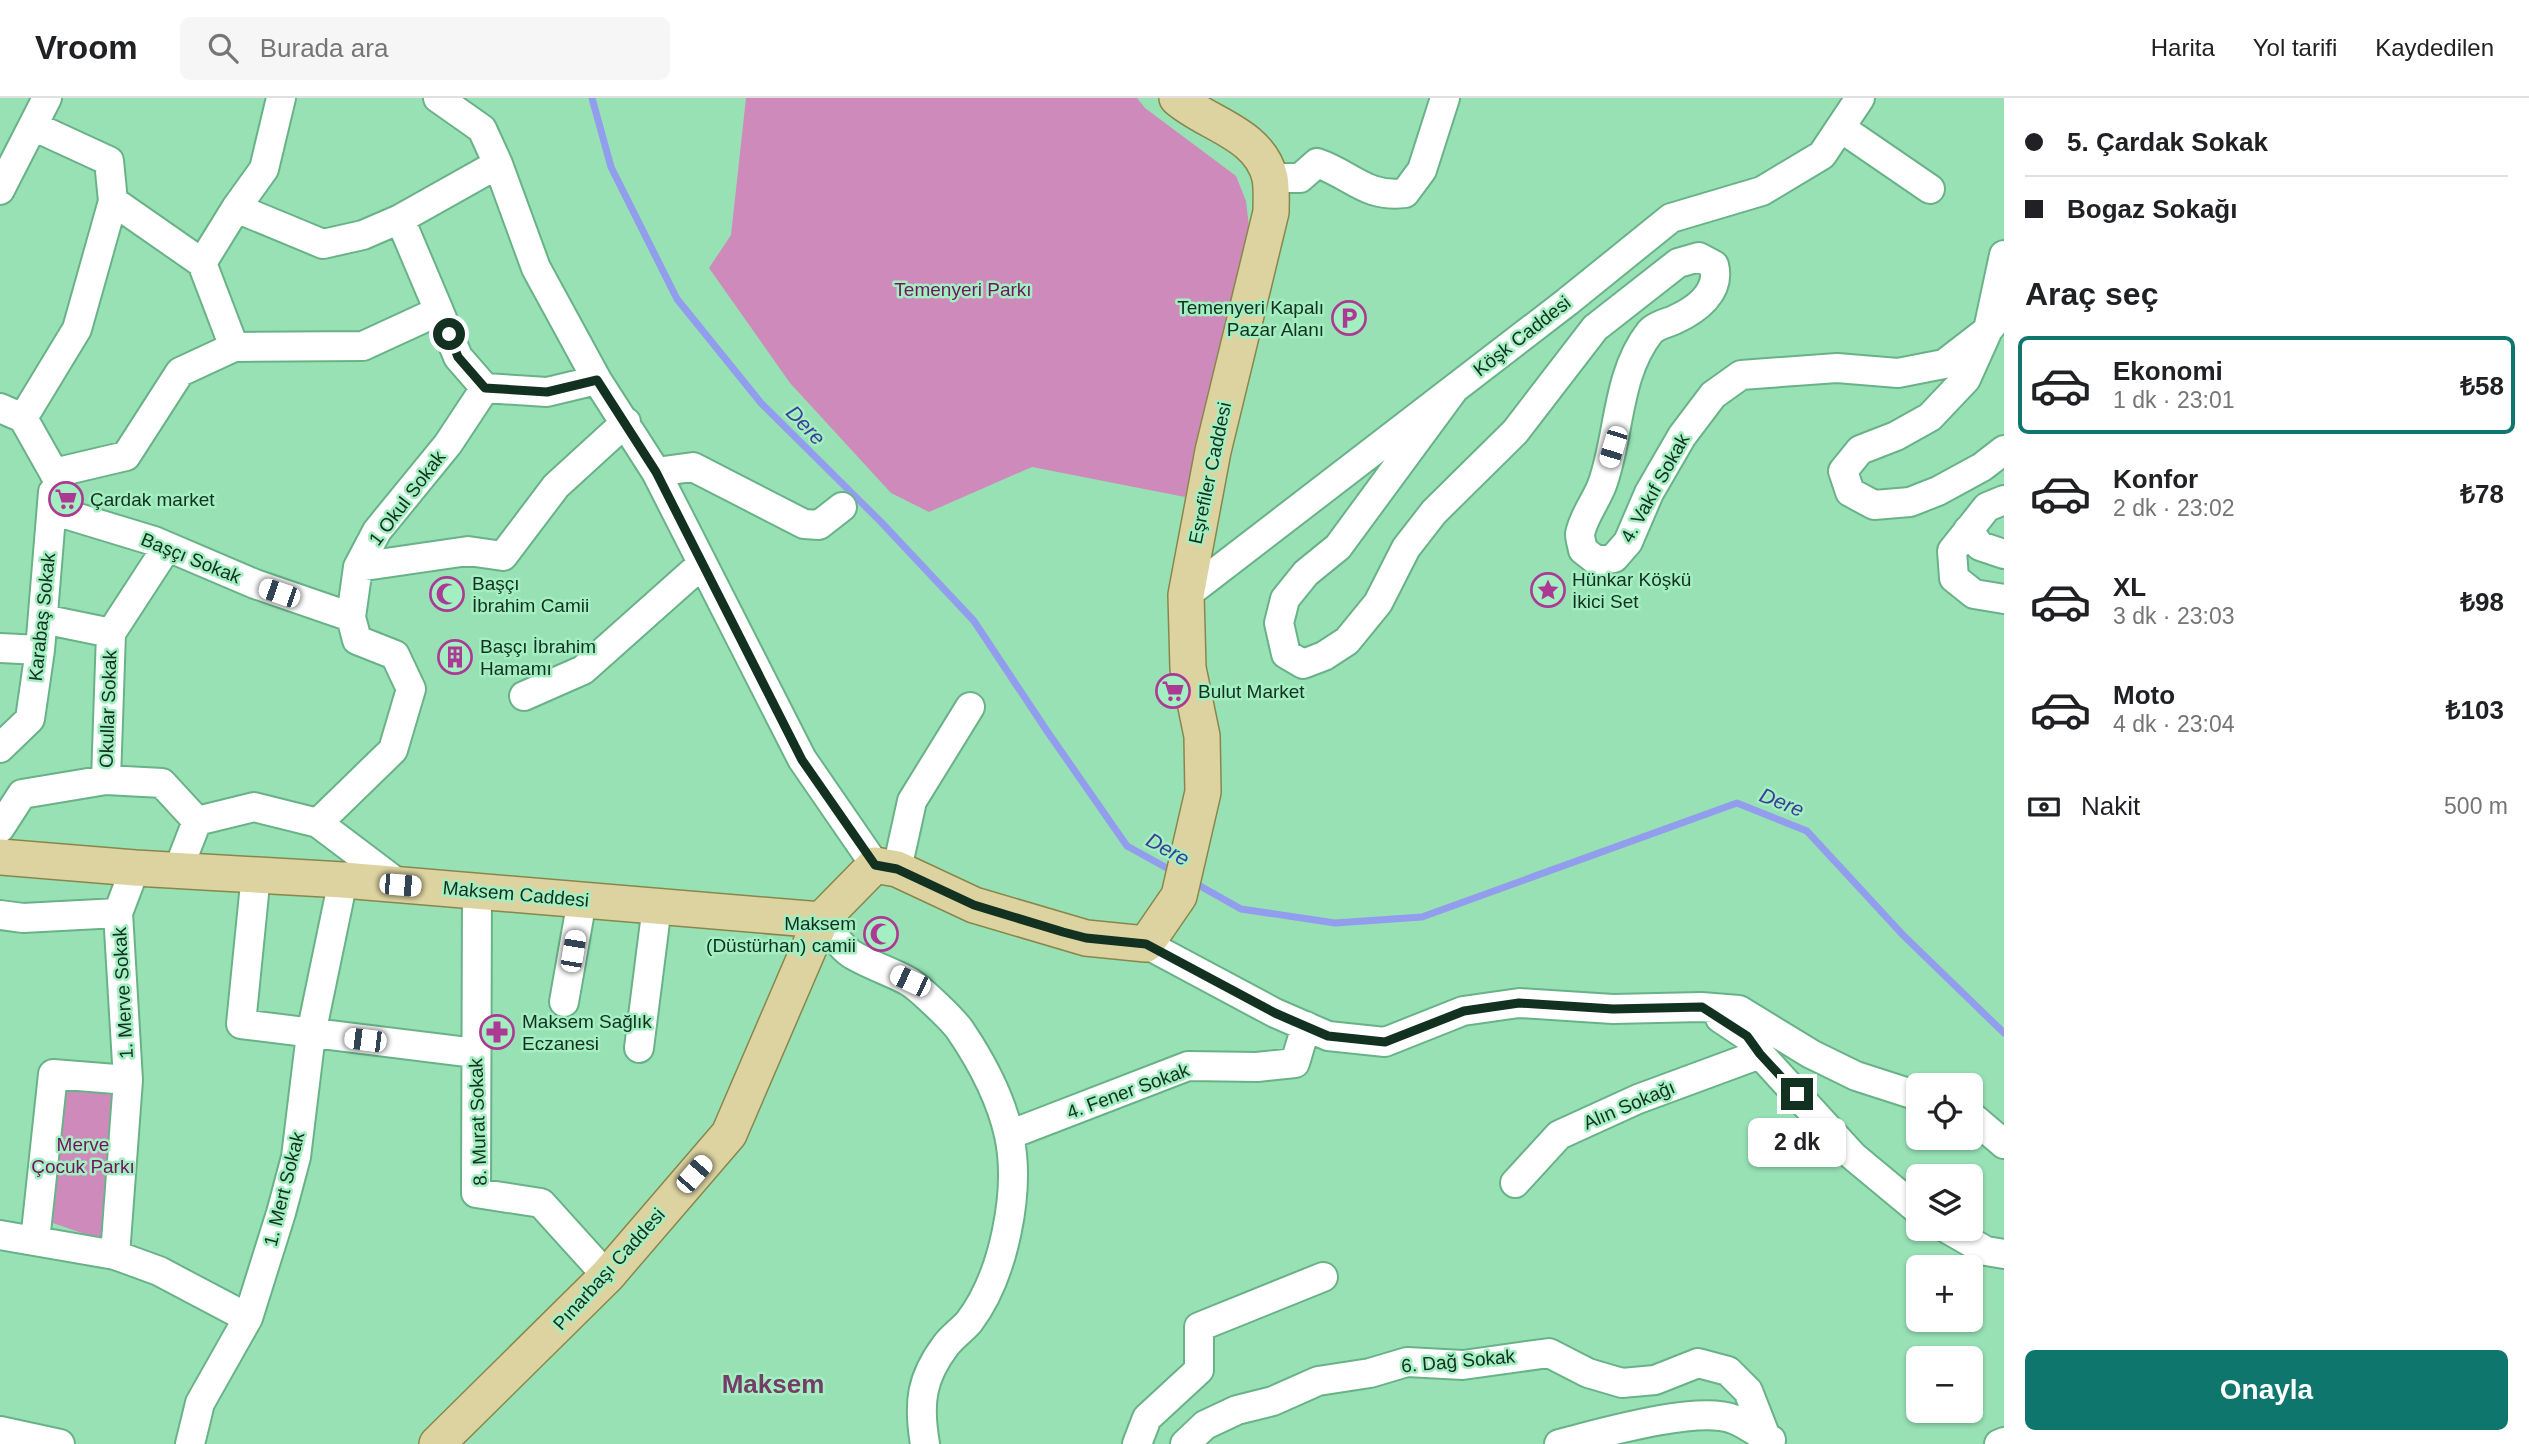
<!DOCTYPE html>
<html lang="tr">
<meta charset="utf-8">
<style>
:root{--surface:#fff;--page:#f6f6f6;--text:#202124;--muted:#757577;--line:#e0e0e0;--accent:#0f766e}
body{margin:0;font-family:Arial,sans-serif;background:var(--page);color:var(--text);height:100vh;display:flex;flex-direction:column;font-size:26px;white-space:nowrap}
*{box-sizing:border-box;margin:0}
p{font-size:23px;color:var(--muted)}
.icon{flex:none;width:38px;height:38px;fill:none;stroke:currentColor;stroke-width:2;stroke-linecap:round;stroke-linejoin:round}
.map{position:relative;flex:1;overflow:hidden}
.details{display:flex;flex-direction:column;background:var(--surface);width:525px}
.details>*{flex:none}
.top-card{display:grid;align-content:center;height:154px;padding:0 21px;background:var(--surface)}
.controls{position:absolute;left:1906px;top:975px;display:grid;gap:14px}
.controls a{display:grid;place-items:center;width:77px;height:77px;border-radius:10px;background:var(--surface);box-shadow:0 2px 5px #0004;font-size:35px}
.end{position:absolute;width:32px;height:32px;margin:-16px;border:9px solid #123120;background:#fff;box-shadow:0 0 0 4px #fff}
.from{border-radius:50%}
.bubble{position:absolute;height:49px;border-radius:10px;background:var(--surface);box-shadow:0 2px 5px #0004;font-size:23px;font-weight:600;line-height:49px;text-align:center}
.car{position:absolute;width:21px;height:42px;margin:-21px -10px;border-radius:9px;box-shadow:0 0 5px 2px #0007;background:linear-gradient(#fff 24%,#345 0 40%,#fff 0 76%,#345 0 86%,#fff 0)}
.top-card b{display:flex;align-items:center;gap:24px;height:66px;font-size:26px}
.top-card b+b{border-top:2px solid var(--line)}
.top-card i{width:18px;height:18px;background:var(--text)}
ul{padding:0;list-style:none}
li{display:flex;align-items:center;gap:21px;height:98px;margin:0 14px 10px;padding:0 7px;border:4px solid transparent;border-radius:10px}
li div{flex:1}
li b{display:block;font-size:26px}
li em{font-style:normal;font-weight:600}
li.selected{border-color:var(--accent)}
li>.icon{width:63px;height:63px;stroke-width:1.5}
h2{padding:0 21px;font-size:32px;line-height:84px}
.pay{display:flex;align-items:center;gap:18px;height:77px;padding:0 21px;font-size:26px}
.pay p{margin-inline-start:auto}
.button{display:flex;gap:14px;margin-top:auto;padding:14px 21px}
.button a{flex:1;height:80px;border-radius:10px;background:var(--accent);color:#fff;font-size:28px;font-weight:600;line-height:80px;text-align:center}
header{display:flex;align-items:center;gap:42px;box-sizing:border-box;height:98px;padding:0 35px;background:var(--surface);border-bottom:2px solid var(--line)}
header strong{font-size:33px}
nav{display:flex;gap:38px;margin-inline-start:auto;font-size:24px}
.search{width:490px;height:63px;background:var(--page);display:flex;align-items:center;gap:18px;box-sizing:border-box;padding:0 24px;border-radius:10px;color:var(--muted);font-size:26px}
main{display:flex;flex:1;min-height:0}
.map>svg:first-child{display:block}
.green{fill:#cf8abc}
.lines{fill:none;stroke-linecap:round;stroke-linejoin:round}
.stream{stroke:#929dee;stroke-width:7}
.minor-casing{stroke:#69b288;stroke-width:32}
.major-casing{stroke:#88874b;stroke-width:38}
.minor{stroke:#fff;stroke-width:28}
.major{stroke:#ddd3a1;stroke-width:35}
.route{stroke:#123120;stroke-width:9}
.labels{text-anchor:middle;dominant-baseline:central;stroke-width:5;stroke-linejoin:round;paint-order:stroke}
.park-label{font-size:19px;fill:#71155f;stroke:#a4efc1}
.poi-label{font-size:19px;fill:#123120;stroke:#a4efc1;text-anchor:start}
.street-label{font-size:19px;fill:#123120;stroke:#a4efc1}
.water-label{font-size:21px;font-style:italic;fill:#3c3d9a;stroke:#a4efc1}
.district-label{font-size:26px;font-weight:bold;fill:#763c68;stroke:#a4efc1}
</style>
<header>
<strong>Vroom</strong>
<div class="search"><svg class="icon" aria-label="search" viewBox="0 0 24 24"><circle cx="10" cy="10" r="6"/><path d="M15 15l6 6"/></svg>Burada ara</div>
<nav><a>Harita</a><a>Yol tarifi</a><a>Kaydedilen</a></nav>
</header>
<main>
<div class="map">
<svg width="2004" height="1346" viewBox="0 0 2004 1346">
<rect width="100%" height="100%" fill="#97e1b5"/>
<path class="green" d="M746,0H1137L1145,10L1236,78L1246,103L1249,129L1185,399L1032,369L929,414L891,395L790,285L709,170L731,137Z
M60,985L120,992L105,1143L47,1123Z"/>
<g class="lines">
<path class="stream" d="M592,0L611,69L677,201L761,305L881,424L974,523L1047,633L1127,748L1176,775
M1193,784L1241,811L1335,825L1422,819L1737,705L1807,733L1904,838L2004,935"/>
<g class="minor-casing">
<path id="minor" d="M438,0L482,31L498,66L536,170L597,282L656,374L802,661L875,767
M33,28L109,63L113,103L202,165L234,249
M1841,30L1930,91
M1270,80H1300L1317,65C1352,77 1366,100 1405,95L1422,72L1445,0
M0,92L47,0
M236,110L323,146L363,137L400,121L498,66
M400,121L439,213
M2004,157L1988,232L1966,281L1930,319L1896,338L1860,352L1843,373L1850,394L1874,407L1910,404L1938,393L1982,369L2004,352
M202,165L236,110L264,71L281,0
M1455,290L1338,449L1306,475L1285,501L1279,525L1286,556L1303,566L1324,558L1347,543L1378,505L1406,450L1434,414L1515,334L1595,230L1678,165L1699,159L1714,167C1721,194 1696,212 1674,222C1667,225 1655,228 1650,234C1616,277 1620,338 1602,387C1596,403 1583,419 1580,436C1580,441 1582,447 1583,452L1597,463L1614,460L1628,444L1649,395L1682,338L1713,297L1741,277L1837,270L1898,275L1944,266L1988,232L2004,212
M0,310L23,320L54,375
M23,320L77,231L113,103
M656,374L693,369L804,426L819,427L842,409
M54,375L126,358L180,274L234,249L363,248L439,213L458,259L485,290L547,294L597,282
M2004,402L1987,409L1952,453L1954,480L1974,496L2004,501
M52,412L154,443L255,486L351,519
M1968,432L1980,448L2004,456
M358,469L468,453L503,458L556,388L626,324
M1186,497L1567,204L1671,120L1762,93L1822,57L1860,0
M43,521L111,535
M0,550L40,552
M524,598L583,572L702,466
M0,650L30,621L40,552L53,394
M106,682L111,535L167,449
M318,725L393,652L411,591L395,557L357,542L351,519L358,469L377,433L448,346L485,290
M0,730L22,696L106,682L162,685L197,723
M897,771L912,703L970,609
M178,772L197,723L254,709L318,725L400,787
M256,776L241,926L475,955
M477,793L476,1095L541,1105L607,1178
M0,817L23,820L118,815
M821,822C831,833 841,850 853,857C870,867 889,873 906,882C917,887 953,922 960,932C981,963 1001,1001 1009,1037C1021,1093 1004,1178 969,1224C962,1232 953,1238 946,1247C921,1280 918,1305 925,1346
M1146,846L1275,915L1328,938L1385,944L1463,913L1519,905L1613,911L1701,909L1739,912L1811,956L1856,978L1918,998
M564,904L582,802
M1720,920L1747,938L1760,956L1853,1058L1918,1112
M639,950L657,808
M1970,1017L2004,1046
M1009,1037L1188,968L1257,969L1295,965L1306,928
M1515,1085L1559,1037L1638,1001L1760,956
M1946,1130L1986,1153L2004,1156
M0,1137L115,1157L159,1173L248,1220
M35,1143L53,976L128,982
M115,1157L128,982L118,815L135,770
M0,1333L60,1346
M190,1346L200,1305L248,1220L281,1115L296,1059L311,936L343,782
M1137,1346L1147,1320L1199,1272V1229L1323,1179
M1185,1346L1205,1327L1237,1312L1273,1303L1318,1283L1370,1275L1407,1264L1463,1267L1549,1255L1588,1275L1622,1285L1655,1282L1698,1265L1728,1273L1748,1293L1766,1339
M1559,1346C1599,1336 1697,1307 1733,1321C1747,1326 1758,1336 1771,1342
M1999,1346L2004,1344"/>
</g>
<g class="major-casing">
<path id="major" d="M0,759L135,770L343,782L821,822
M437,1346L607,1178L729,1036L821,822L875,767L897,771L974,807L1086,840L1146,846L1179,798L1203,694L1202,638L1188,570L1186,497L1213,353L1271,114C1271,103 1272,91 1270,80C1260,35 1206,26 1177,0"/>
</g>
<use href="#minor" class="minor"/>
<use href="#major" class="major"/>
</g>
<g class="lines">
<path class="route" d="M449,236L458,259L485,290L547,294L597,282L656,374L802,662L875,767L897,771L974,807L1063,834L1086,840L1146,846L1275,915L1328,938L1385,944L1464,913L1519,905L1613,911L1702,909L1747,938L1760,956L1797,996"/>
</g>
<defs>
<g id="parking-ring" transform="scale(1.75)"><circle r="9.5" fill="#a4efc1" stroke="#ac3993" stroke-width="1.5"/><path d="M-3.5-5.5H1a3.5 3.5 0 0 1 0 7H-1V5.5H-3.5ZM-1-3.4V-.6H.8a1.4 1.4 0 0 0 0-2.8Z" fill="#ac3993"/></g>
<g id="supermarket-ring" transform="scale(1.75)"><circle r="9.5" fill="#a4efc1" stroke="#ac3993" stroke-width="1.5"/><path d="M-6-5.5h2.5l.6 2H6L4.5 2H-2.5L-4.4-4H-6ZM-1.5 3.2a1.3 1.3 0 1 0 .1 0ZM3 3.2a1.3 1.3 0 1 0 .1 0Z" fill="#ac3993"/></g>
<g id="sight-ring" transform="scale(1.75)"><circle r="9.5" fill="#a4efc1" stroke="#ac3993" stroke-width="1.5"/><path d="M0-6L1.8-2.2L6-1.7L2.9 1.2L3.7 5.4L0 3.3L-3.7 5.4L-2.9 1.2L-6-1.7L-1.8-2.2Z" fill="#ac3993"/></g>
<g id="mosque-ring" transform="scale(1.75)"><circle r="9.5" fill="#a4efc1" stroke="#ac3993" stroke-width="1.5"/><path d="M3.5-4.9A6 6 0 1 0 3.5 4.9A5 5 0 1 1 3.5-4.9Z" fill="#ac3993"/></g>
<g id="building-ring" transform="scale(1.75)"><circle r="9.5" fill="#a4efc1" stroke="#ac3993" stroke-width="1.5"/><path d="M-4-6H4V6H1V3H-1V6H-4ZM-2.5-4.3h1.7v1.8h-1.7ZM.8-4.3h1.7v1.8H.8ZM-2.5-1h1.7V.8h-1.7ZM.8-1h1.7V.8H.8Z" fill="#ac3993"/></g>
<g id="pharmacy-ring" transform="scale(1.75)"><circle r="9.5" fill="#a4efc1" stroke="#ac3993" stroke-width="1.5"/><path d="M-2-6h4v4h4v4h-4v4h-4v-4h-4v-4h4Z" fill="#ac3993"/></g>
</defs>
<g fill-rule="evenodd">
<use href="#parking-ring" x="1349" y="220"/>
<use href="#supermarket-ring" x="66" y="401"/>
<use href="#sight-ring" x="1548" y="492"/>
<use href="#mosque-ring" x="447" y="496"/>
<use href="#building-ring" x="455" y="559"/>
<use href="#supermarket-ring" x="1173" y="593"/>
<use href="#mosque-ring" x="881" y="836"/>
<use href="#pharmacy-ring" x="497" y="934"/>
</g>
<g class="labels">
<g class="park-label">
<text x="963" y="191">Temenyeri Parkı</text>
<text x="83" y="1046">Merve<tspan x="83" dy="22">Çocuk Parkı</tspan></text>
</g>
<g class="poi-label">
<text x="1324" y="209" text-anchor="end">Temenyeri Kapalı<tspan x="1324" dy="22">Pazar Alanı</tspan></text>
<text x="90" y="401">Çardak market</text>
<text x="1572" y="481">Hünkar Köşkü<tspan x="1572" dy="22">İkici Set</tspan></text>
<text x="472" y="485">Başçı<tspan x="472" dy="22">İbrahim Camii</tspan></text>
<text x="480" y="548">Başçı İbrahim<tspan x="480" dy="22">Hamamı</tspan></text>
<text x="1198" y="593">Bulut Market</text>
<text x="856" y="825" text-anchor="end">Maksem<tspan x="856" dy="22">(Düstürhan) camii</tspan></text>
<text x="522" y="923">Maksem Sağlık<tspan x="522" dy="22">Eczanesi</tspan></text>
</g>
<g class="street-label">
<text transform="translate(1522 238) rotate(-38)">Köşk Caddesi</text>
<text transform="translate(1210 375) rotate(-78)">Eşrefiler Caddesi</text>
<text transform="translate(1655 390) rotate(-61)">4. Vakıf Sokak</text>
<text transform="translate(407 400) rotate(-53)">1 Okul Sokak</text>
<text transform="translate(191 460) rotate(22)">Başçı Sokak</text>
<text transform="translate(42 519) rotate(-84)">Karabaş Sokak</text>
<text transform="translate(108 611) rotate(-88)">Okullar Sokak</text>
<text transform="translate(516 796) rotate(5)">Maksem Caddesi</text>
<text transform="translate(123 895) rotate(-93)">1. Merve Sokak</text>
<text transform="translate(1128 993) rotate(-20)">4. Fener Sokak</text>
<text transform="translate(1629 1007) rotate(-23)">Alın Sokağı</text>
<text transform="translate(478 1024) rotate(-92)">8. Murat Sokak</text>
<text transform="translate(284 1091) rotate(-76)">1. Mert Sokak</text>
<text transform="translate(609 1171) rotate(-48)">Pınarbaşı Caddesi</text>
<text transform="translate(1458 1263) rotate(-5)">6. Dağ Sokak</text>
</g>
<g class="water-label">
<text transform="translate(806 327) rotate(46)">Dere</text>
<text transform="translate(1782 704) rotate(22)">Dere</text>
<text transform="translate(1168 751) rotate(29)">Dere</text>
</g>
<g class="district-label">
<text x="773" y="1286">Maksem</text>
</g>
</g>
</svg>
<div class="controls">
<a><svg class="icon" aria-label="locate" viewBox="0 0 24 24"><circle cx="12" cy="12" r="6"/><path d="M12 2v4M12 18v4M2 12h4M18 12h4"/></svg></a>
<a><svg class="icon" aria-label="layers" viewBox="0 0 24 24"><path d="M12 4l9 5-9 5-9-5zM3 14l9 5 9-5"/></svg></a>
<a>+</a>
<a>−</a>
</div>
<i class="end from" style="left:449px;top:236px"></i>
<i class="end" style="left:1797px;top:996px"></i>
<div class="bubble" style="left:1748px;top:1020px;width:98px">2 dk</div>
<i class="car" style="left:1613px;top:349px;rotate:197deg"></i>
<i class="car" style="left:279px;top:495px;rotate:289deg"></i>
<i class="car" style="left:400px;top:787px;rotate:95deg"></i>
<i class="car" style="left:573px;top:853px;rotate:10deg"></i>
<i class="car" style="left:910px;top:883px;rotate:295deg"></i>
<i class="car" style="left:365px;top:942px;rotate:277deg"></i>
<i class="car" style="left:694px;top:1076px;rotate:41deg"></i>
</div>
<section class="details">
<div class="top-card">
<b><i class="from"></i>5. Çardak Sokak</b>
<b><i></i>Bogaz Sokağı</b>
</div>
<h2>Araç seç</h2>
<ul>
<li class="selected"><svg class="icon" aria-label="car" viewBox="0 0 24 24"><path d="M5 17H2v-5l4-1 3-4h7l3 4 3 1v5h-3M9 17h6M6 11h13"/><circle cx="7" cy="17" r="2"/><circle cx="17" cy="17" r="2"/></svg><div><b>Ekonomi</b><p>1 dk · 23:01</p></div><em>₺58</em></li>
<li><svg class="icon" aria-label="car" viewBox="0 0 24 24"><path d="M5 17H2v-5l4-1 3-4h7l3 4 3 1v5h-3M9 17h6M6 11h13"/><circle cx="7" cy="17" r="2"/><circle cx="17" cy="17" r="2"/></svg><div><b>Konfor</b><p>2 dk · 23:02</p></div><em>₺78</em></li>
<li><svg class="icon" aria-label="car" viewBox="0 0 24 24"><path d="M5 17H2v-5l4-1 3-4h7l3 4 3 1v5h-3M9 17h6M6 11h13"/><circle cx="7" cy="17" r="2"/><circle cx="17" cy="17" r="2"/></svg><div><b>XL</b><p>3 dk · 23:03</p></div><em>₺98</em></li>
<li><svg class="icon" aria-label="car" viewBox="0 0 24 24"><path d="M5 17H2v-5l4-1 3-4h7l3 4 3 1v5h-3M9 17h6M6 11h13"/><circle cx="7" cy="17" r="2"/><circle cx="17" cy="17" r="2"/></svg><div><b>Moto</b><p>4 dk · 23:04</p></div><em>₺103</em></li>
</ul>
<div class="pay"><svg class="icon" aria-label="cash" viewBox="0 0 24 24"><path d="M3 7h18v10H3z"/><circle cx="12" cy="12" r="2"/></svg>Nakit<p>500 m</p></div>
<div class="button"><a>Onayla</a></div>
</section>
</main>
